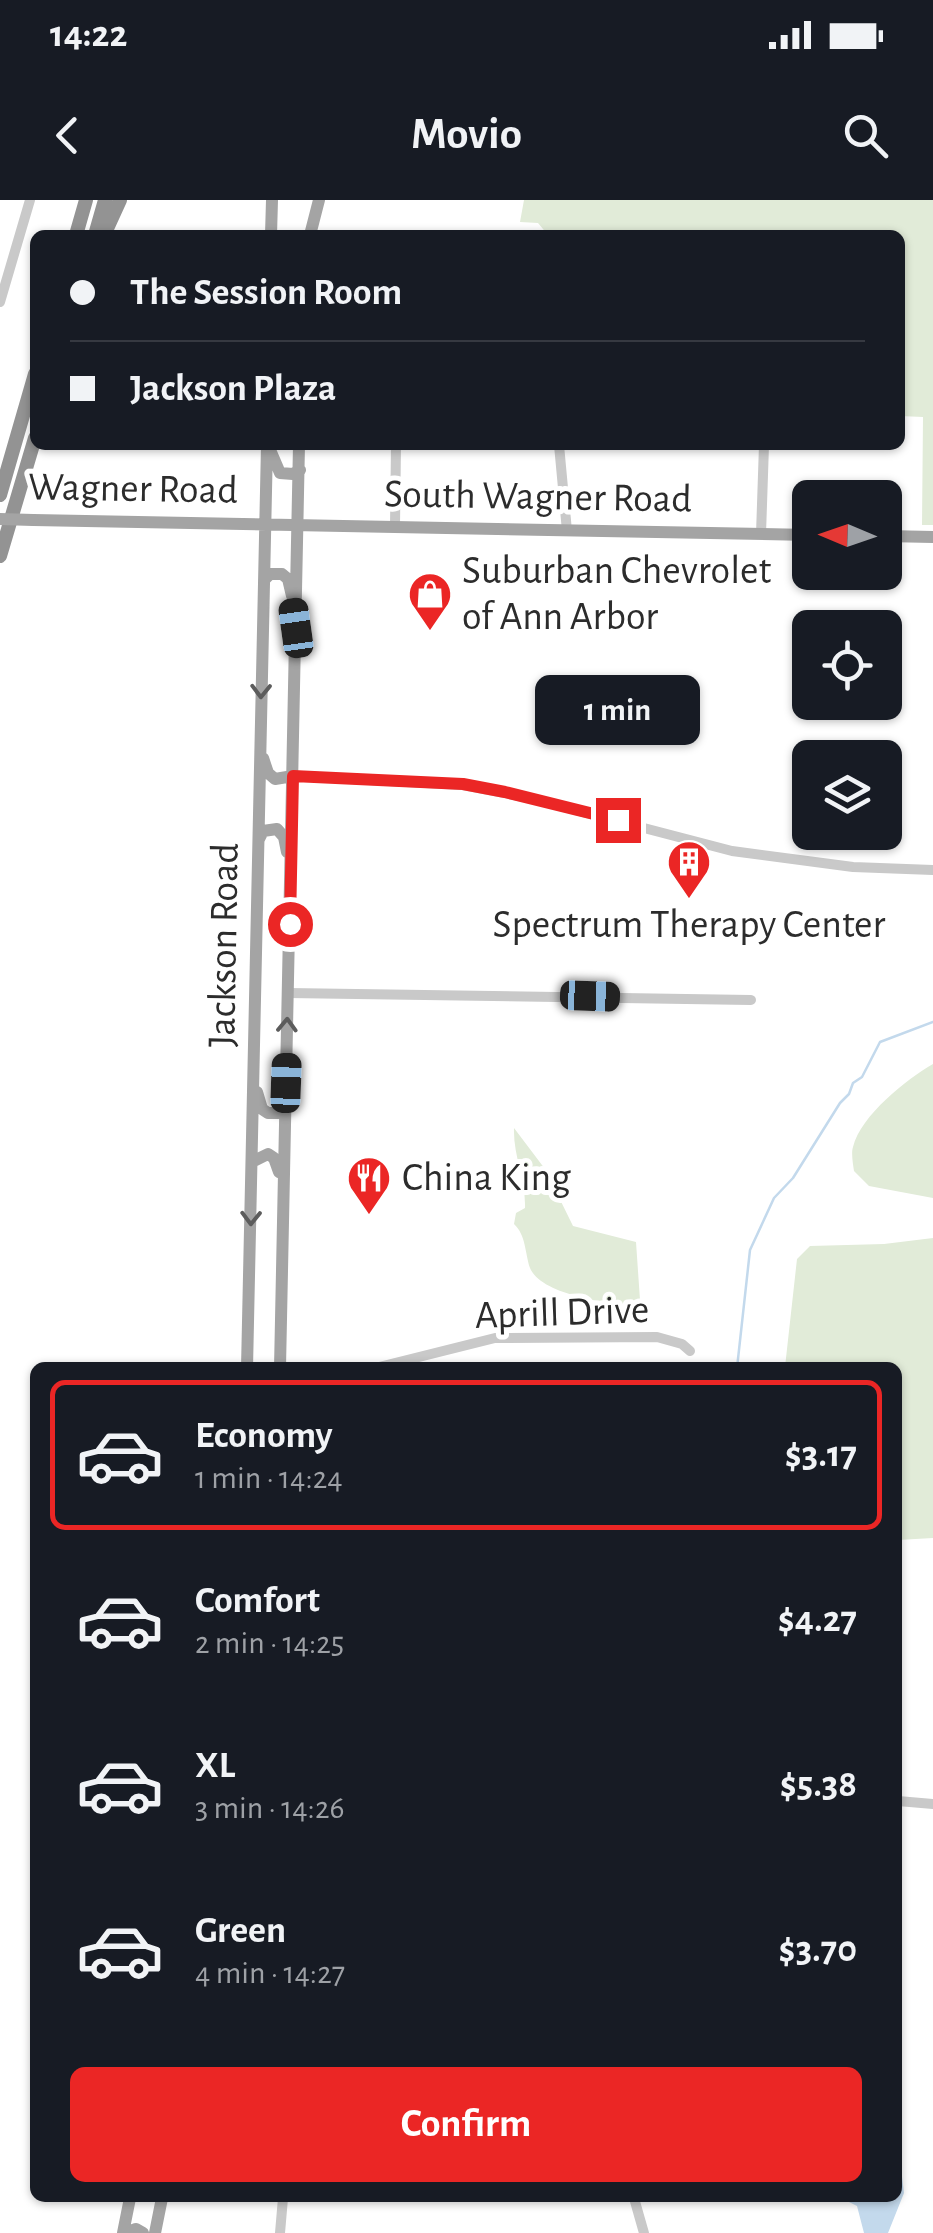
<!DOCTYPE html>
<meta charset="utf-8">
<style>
:root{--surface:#171b24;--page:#20242c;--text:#f1f3f6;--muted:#9ea1a6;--line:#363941;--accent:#eb2625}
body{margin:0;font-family:"Alegreya Sans",sans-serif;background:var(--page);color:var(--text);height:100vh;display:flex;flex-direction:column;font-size:38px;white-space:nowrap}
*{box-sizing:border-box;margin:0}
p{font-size:32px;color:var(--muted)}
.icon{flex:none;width:55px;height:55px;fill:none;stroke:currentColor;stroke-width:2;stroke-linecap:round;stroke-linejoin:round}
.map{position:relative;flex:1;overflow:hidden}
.sheet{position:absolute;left:30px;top:1162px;width:872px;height:840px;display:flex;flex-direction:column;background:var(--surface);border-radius:15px;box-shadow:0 2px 8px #0004}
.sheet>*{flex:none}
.top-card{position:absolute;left:30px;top:30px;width:875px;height:220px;border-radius:15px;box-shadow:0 2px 8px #0004;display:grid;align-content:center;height:220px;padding:0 40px;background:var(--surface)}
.needle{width:65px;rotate:272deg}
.controls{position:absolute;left:792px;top:280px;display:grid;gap:20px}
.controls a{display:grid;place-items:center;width:110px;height:110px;border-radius:15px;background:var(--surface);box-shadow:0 2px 8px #0004;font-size:50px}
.end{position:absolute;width:45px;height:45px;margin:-22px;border:12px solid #eb2625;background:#fff;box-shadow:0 0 0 5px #fff}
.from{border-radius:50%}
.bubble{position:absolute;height:70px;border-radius:15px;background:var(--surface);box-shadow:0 2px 8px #0004;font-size:32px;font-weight:700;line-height:70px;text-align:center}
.car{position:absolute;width:30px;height:60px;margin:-30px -15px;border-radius:12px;box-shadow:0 0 8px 2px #0007;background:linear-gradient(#222 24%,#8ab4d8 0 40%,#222 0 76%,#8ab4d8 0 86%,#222 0)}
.top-card b{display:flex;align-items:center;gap:35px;height:95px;font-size:38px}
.top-card b+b{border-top:2px solid var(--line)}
.top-card i{width:25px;height:25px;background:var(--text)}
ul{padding:18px 0 0;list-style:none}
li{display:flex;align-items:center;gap:30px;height:150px;margin:0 20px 15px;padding:0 20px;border:5px solid transparent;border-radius:15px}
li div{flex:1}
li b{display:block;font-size:38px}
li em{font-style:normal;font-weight:700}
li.selected{border-color:var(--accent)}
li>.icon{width:90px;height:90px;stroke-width:1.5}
.button{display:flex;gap:20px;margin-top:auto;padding:20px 40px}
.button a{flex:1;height:115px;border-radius:15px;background:var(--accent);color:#fff;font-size:40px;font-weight:700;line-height:115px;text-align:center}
.status{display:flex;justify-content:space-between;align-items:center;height:70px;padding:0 50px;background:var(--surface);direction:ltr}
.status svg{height:28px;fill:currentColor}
header{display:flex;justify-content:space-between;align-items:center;height:130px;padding:0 40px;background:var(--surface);font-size:45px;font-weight:700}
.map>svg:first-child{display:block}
.green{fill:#e1ebd8}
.water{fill:#c3d9ec}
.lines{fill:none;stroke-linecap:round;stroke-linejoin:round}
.stream{stroke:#c3d9ec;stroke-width:2.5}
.minor{stroke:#c9c9c9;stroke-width:10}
.major{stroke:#a4a4a4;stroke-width:12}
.highway{stroke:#939393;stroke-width:14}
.major-bridge{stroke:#a4a4a4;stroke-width:12}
.oneway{stroke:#5c5c5c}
.route{stroke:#eb2625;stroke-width:12}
.labels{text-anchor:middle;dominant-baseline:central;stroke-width:10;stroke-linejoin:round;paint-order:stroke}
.street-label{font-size:40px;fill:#2c2c2c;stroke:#fff}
.poi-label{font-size:40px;fill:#2c2c2c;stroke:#fff;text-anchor:start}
</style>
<div class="status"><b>14:22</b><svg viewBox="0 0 49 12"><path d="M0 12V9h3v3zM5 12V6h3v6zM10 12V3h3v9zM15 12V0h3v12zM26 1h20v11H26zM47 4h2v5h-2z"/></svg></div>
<header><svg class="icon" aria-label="back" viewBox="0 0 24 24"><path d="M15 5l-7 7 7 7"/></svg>Movio<svg class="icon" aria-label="search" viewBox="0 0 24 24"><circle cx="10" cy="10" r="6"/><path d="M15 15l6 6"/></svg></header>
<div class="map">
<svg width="933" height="2033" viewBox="0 0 933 2033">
<rect width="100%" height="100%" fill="#fff"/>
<path class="green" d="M524,0H933V325H922L923,217L900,216V35H548L538,23L520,22Z
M933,864V998L869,986L854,971C853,964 851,953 853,947C861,915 907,879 933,864Z
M514,928L545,969L573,1026L636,1042L640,1100L637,1106C610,1104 541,1095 530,1068C525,1053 526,1035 514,1024L516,1013L525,1008C526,980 513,956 514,928Z
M933,1038V1338L898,1340V1168L785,1167L797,1059L810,1046L884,1044Z"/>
<path class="water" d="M898,1944L904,1993L888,2033H864L857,2006L847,2001L824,1998H898Z"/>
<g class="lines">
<path class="stream" d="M737,1168L750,1050L774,998L793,978L840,903L849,894L853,883L862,877L880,842L933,822"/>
<path class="minor" d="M0,102L30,0
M559,245L567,331
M395,326L396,245
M761,334L764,245
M293,576L463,585L529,598L732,651L853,667L933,670
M288,793L751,800
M375,1168L495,1138L657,1137L682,1144L690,1151
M898,1601L933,1604
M634,1998L644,2033
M280,2033L283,1998"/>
<path class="major" d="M271,35L272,0
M310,35L319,0
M271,252L280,273L293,274L300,270
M33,320L810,335
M885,336L933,337
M264,380L270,374H282L288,379L292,396
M263,558L268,573L275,579L293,576
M259,639L263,631L277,629L284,637L287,652
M257,892L262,909L268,913H284
M252,962L268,954L274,958L279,972
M247,1168L267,245
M280,1168L299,245
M123,2033L130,1998
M125,2033L136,2029L143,2033
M155,2033L162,1998"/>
<path class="highway" d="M76,35L86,0
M95,35L105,0
M104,35L120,0
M0,295L35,174
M0,356L35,238"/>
<path class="major-bridge" d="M0,319L33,320"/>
</g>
<defs><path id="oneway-chevron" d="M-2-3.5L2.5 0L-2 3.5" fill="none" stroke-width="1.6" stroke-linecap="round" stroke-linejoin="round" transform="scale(2.5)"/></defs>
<g class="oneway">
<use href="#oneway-chevron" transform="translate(261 491) rotate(91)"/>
<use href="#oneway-chevron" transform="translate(287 825) rotate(-88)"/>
<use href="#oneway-chevron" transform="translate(251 1018) rotate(91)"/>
</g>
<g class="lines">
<path class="route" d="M290,724L293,576L463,584L505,592L618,620"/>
</g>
<defs>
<g id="shop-pin" transform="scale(2.25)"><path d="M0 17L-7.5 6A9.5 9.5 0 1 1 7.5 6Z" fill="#eb2625" stroke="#fff"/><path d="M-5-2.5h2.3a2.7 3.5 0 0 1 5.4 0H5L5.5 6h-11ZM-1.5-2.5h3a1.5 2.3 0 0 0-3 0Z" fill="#fff"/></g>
<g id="building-pin" transform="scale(2.25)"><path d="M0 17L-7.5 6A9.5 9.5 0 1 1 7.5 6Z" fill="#eb2625" stroke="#fff"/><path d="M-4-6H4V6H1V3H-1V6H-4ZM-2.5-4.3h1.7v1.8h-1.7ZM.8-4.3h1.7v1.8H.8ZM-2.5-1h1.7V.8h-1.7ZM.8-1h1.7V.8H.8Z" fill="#fff"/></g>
<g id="restaurant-pin" transform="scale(2.25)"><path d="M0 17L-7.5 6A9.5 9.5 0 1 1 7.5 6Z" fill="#eb2625" stroke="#fff"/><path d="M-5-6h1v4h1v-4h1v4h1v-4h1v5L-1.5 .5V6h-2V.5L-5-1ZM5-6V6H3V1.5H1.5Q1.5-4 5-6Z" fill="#fff"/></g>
</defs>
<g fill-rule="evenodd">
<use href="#shop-pin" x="430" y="394"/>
<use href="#building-pin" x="689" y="662"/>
<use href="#restaurant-pin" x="369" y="978"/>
</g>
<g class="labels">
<g class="street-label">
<text transform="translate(133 289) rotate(1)">Wagner Road</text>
<text transform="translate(538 297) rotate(1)">South Wagner Road</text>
<text transform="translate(224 745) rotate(-89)">Jackson Road</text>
<text transform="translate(562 1113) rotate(-2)">Aprill Drive</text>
</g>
<g class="poi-label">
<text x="462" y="371">Suburban Chevrolet<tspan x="462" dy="46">of Ann Arbor</tspan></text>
<text x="689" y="725" text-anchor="middle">Spectrum Therapy Center</text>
<text x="402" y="978">China King</text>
</g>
</g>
</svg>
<div class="controls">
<a><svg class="needle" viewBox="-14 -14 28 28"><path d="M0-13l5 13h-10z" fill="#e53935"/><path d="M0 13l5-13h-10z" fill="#9ea1a6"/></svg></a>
<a><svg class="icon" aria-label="locate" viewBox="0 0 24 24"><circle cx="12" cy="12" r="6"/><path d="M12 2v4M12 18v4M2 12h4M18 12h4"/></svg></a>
<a><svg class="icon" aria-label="layers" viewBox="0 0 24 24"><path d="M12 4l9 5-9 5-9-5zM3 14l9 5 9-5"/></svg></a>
</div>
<i class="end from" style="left:290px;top:724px"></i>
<i class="end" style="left:618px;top:620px"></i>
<div class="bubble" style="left:535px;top:475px;width:165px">1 min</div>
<i class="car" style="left:296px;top:428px;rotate:352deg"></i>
<i class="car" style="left:590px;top:796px;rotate:92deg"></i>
<i class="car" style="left:286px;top:883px;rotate:2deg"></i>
<div class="top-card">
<b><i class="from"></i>The Session Room</b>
<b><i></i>Jackson Plaza</b>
</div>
<section class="sheet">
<ul>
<li class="selected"><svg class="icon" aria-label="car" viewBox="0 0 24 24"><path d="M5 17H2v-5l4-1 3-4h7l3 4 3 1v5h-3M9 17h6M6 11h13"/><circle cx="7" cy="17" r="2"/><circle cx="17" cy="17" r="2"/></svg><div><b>Economy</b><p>1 min · 14:24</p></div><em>$3.17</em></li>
<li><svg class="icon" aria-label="car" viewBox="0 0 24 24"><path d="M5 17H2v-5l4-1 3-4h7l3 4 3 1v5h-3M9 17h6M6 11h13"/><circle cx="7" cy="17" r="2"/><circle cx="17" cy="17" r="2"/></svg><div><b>Comfort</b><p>2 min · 14:25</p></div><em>$4.27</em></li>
<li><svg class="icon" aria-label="car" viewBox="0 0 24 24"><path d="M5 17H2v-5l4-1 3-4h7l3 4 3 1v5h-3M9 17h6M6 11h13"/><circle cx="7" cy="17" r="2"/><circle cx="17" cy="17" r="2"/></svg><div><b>XL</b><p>3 min · 14:26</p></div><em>$5.38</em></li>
<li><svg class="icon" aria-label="car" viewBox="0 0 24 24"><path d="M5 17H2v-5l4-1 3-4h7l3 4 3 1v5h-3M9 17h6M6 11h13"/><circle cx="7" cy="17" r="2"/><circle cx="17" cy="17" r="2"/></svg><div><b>Green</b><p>4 min · 14:27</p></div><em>$3.70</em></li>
</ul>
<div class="button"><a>Confirm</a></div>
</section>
</div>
